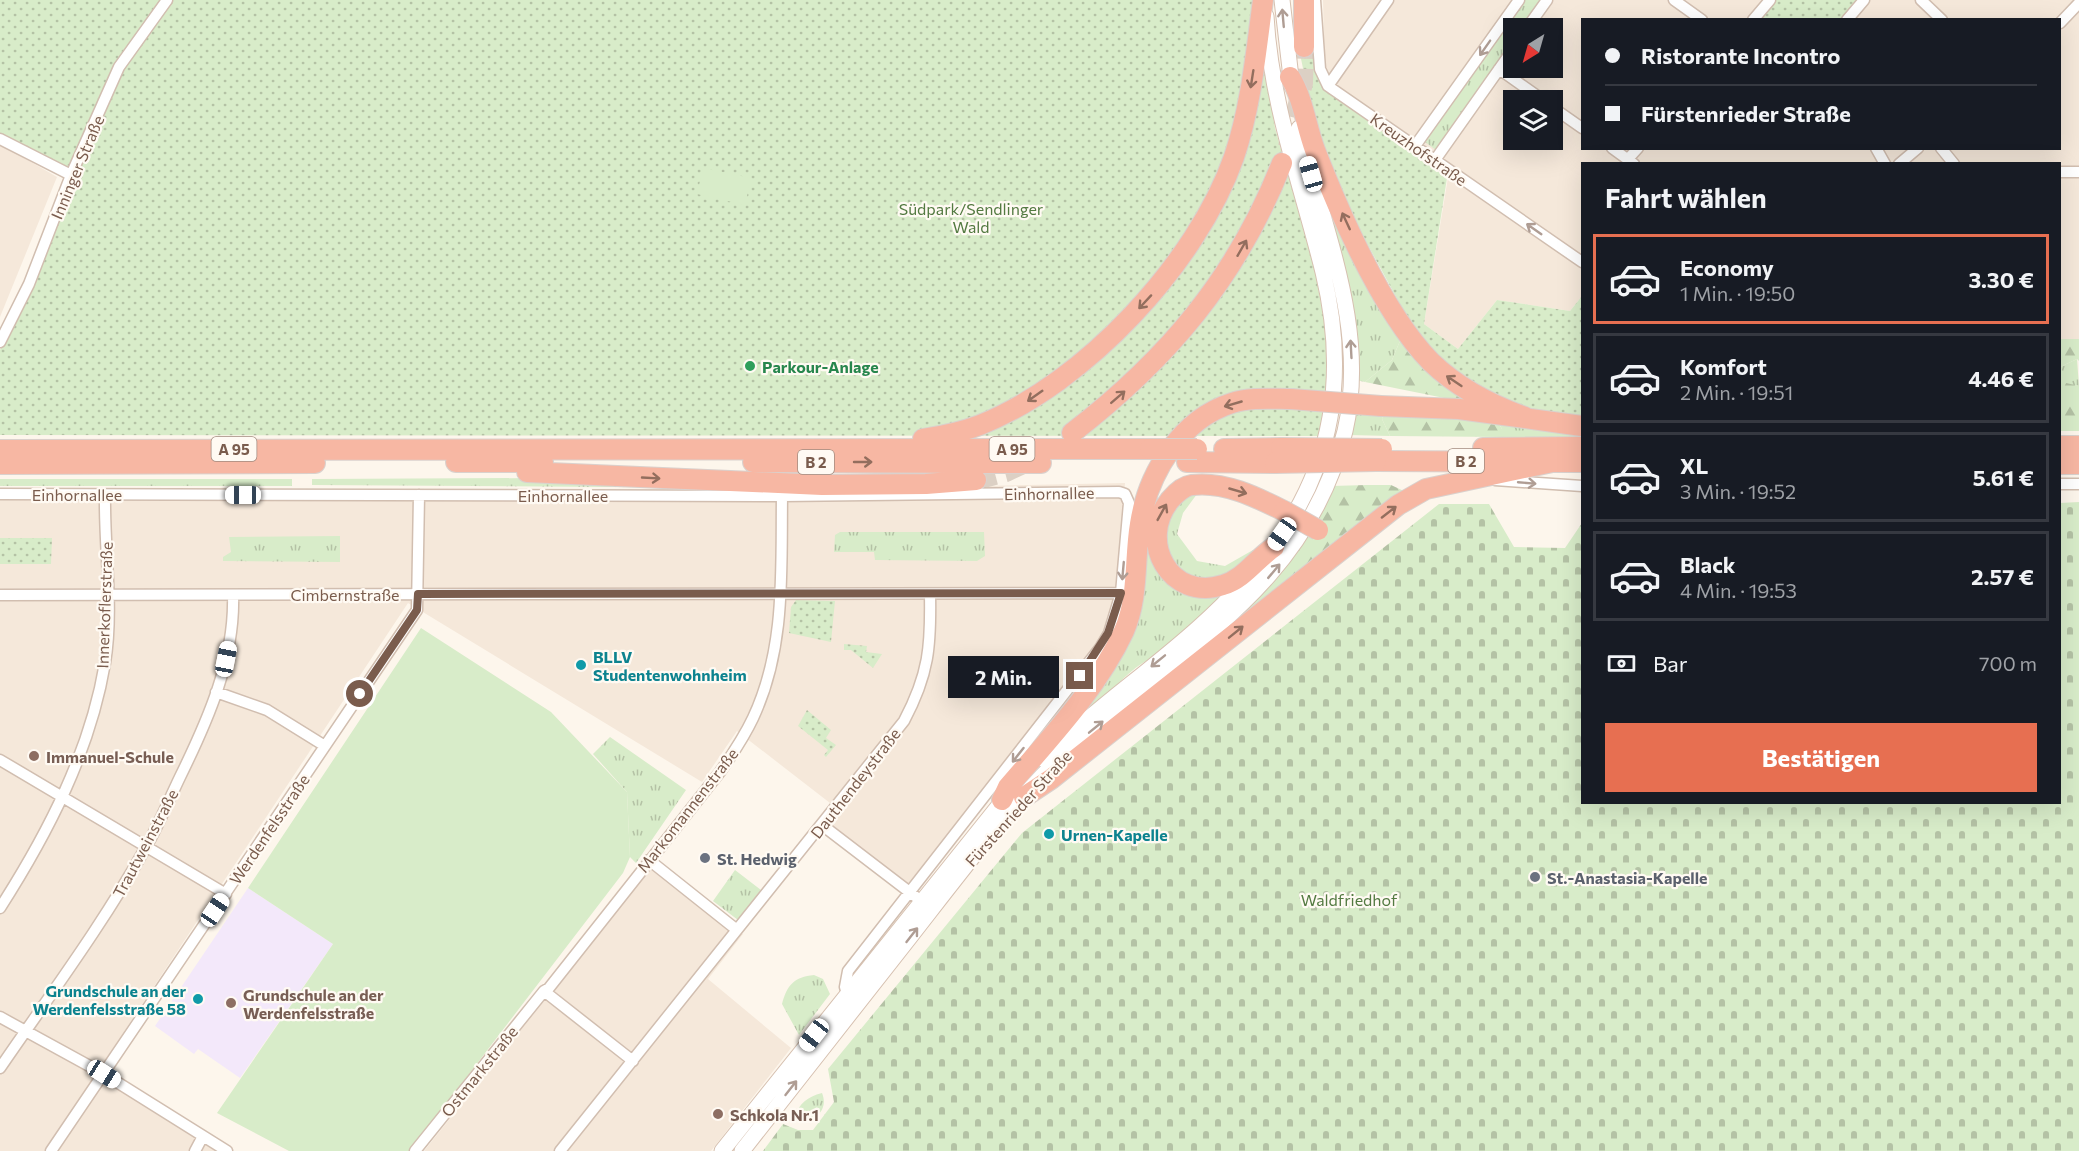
<!DOCTYPE html>
<html lang="de">
<meta charset="utf-8">
<style>
:root{--surface:#171b24;--page:#20242c;--text:#f1f3f6;--muted:#9ea1a6;--line:#363941;--accent:#e76f51}
body{margin:0;font-family:Commissioner,sans-serif;background:var(--page);color:var(--text);height:100vh;display:flex;flex-direction:column;font-size:22px;white-space:nowrap}
*{box-sizing:border-box;margin:0}
p{font-size:20px;color:var(--muted)}
.icon{flex:none;width:33px;height:33px;fill:none;stroke:currentColor;stroke-width:2;stroke-linecap:round;stroke-linejoin:round}
.map{position:relative;flex:1;overflow:hidden}
.sheet{position:absolute;left:1581px;top:162px;width:480px;height:642px;display:flex;flex-direction:column;background:var(--surface);border-radius:0px;box-shadow:0 6px 24px #0002}
.sheet>*{flex:none}
.guide{position:absolute;left:1581px;top:18px;width:480px;height:132px;border-radius:0px;box-shadow:0 6px 24px #0002;display:grid;align-content:center;height:132px;padding:0 24px;background:var(--surface)}
.needle{width:39px;rotate:217deg}
.tools{position:absolute;left:1503px;top:18px;display:grid;gap:12px}
.tools a{display:grid;place-items:center;width:60px;height:60px;border-radius:0px;background:var(--surface);box-shadow:0 6px 24px #0002;font-size:30px}
.end{position:absolute;width:27px;height:27px;margin:-14px;border:8px solid #7a5c4d;background:#fff;box-shadow:0 0 0 3px #fff}
.from{border-radius:50%}
.bubble{position:absolute;height:42px;border-radius:0px;background:var(--surface);box-shadow:0 6px 24px #0002;font-size:20px;font-weight:700;line-height:42px;text-align:center}
.car{position:absolute;width:18px;height:36px;margin:-18px -9px;border-radius:8px;box-shadow:0 0 4px 2px #0007;background:linear-gradient(#fff 24%,#345 0 40%,#fff 0 76%,#345 0 86%,#fff 0)}
.guide b{display:flex;align-items:center;gap:21px;height:57px;font-size:22px}
.guide b+b{border-top:2px solid var(--line)}
.guide i{width:15px;height:15px;background:var(--text)}
ul{padding:0;list-style:none}
li{display:flex;align-items:center;gap:18px;height:90px;margin:0 12px 9px;padding:0 12px;border:3px solid var(--line);border-radius:0px}
li div{flex:1}
li b{display:block;font-size:22px}
li em{font-style:normal;font-weight:700}
li.active{border-color:var(--accent)}
li>.icon{width:54px;height:54px;stroke-width:1.5}
h2{padding:0 24px;font-size:27px;line-height:72px}
.pay{display:flex;align-items:center;gap:15px;height:66px;padding:0 24px;font-size:22px}
.pay p{margin-inline-start:auto}
.primary-button{display:flex;gap:12px;margin-top:auto;padding:12px 24px}
.primary-button a{flex:1;height:69px;border-radius:0px;background:var(--accent);color:#fff;font-size:24px;font-weight:700;line-height:69px;text-align:center}
.map>svg:first-child{display:block}
.residential{fill:#f5e8da;fill-rule:evenodd}
.education{fill:#f3e8fa}
.grass{fill:url(#grass-tufts)}
.forest{fill:url(#forest-firs)}
.cemetery{fill:url(#cemetery-stones)}
.park{fill:url(#park-dots)}
.pitch{fill:#d8ecc9}
.lines{fill:none;stroke-linecap:round;stroke-linejoin:round}
.motorway-tunnel{stroke:#dcd0c4;stroke-width:20;stroke-dasharray:20 10;stroke-linecap:butt}
.minor-casing{stroke:#d1beb0;stroke-width:13}
.secondary-casing{stroke:#d6c0b0;stroke-width:17}
.motorway-casing{stroke:#dad1cd;stroke-width:22}
.minor{stroke:#fff;stroke-width:10}
.secondary{stroke:#fff;stroke-width:15}
.motorway{stroke:#f7b7a3;stroke-width:20}
.motorway-bridge-casing{stroke:#dad1cd;stroke-width:22;stroke-linecap:butt}
.motorway-bridge{stroke:#f7b7a3;stroke-width:20}
.oneway{stroke:#af9d94}
.oneway2{stroke:#936e5e}
.route{stroke:#7a5c4d;stroke-width:8}
.leisure-dot{fill:#2e9e5b;stroke:#fffaf3;stroke-width:2}
.culture-dot{fill:#0f9aa8;stroke:#fffaf3;stroke-width:2}
.education-dot{fill:#8d6e63;stroke:#fffaf3;stroke-width:2}
.worship-dot{fill:#6b7280;stroke:#fffaf3;stroke-width:2}
.labels{text-anchor:middle;dominant-baseline:central;stroke-width:4.5;stroke-linejoin:round;paint-order:stroke}
.shield{fill:#fffaf3;stroke:#a28b7f;stroke-width:1.5}
.shield-label{font-size:15px;font-weight:bold;fill:#7a5c4d}
.street-label{font-size:16px;fill:#7a5c4d;stroke:#fffaf3}
.park-label{font-size:16px;fill:#537a41;stroke:#fffaf3}
.leisure-label{font-size:16px;font-weight:bold;fill:#27864d;stroke:#fffaf3;text-anchor:start}
.culture-label{font-size:16px;font-weight:bold;fill:#0d838f;stroke:#fffaf3;text-anchor:start}
.education-label{font-size:16px;font-weight:bold;fill:#785e54;stroke:#fffaf3;text-anchor:start}
.worship-label{font-size:16px;font-weight:bold;fill:#5b616d;stroke:#fffaf3;text-anchor:start}
</style>
<div class="map">
<svg width="2079" height="1151" viewBox="0 0 2079 1151">
<defs>
<pattern id="grass-tufts" width="24" height="20" patternUnits="userSpaceOnUse" patternTransform="scale(1.5)"><rect width="24" height="20" fill="#d8ecc9"/><path d="M3 7l-1-3M5 7V3M7 7l1-3M15 17l-1-3M17 17v-4M19 17l1-3" fill="none" stroke="#b4c2a5"/></pattern>
<pattern id="forest-firs" width="22" height="20" patternUnits="userSpaceOnUse" patternTransform="scale(1.5)"><rect width="22" height="20" fill="#d8ecc9"/><path d="M5 1l3.5 6h-7zM16 11l3.5 6h-7z" fill="#b4c2a5"/></pattern>
<pattern id="cemetery-stones" width="16" height="16" patternUnits="userSpaceOnUse" patternTransform="scale(1.5)"><rect width="16" height="16" fill="#d8ecc9"/><path d="M2 7V4a2 2 0 0 1 4 0v3zM10 15v-3a2 2 0 0 1 4 0v3z" fill="#b4c2a5"/></pattern>
<pattern id="park-dots" width="8" height="8" patternUnits="userSpaceOnUse" patternTransform="scale(1.5)"><rect width="8" height="8" fill="#d8ecc9"/><path d="M2 2h.1M6 6h.1" fill="none" stroke="#b4c2a5" stroke-width="1.8" stroke-linecap="round"/></pattern>
</defs>
<rect width="100%" height="100%" fill="#fdf6ec"/>
<path class="residential" d="M1323,0H2079V339H2060V164H1582V296L1570,311L1497,300L1458,349L1424,324L1450,165L1325,78ZM1582,20H2060V148H1582ZM1514,28H1552V68H1514ZM1514,100H1552V140H1514Z
M0,144L57,177L0,317Z
M1125,483L1119,587L1101,642L912,886L832,826L830,803L737,731L702,782L408,603L96,1074L223,1151H0V497L774,490Z
M652,866L743,934L708,979L791,1048L711,1151H424Z"/>
<path class="education" d="M248,888L333,944L240,1078L198,1049L194,1054L155,1026Z"/>
<path class="grass" d="M1524,0H1541L1521,28H1514L1513,40L1436,150L1425,142Z
M1324,207H1334L1402,336L1392,360L1365,382L1356,380Z
M2077,359L2079,386L2060,383V367Z
M1354,398L1386,402L1382,419L1390,436L1348,435Z
M1496,419L1582,432V438L1502,437V429Z
M537,478L750,488L312,485V479Z
M0,479H292V486H0Z
M1195,491L1197,494L1183,513L1177,534L1197,561L1225,566L1253,550L1257,554C1242,566 1221,584 1200,580C1168,574 1152,532 1172,507C1178,500 1188,496 1195,491Z
M840,532H984L985,556L977,561L875,560L874,552H834L835,535Z
M340,536V562L223,561V557L231,552L229,537Z
M1149,546L1158,567L1231,590L1156,656C1135,665 1124,678 1108,694C1096,706 1082,716 1069,727L1144,547Z
M610,737L686,790L636,863L630,857L627,792L593,754Z
M735,870L761,890L738,920L713,901Z
M814,975L823,979L830,994L799,1035L782,1004C787,985 794,977 814,975Z
M822,1093C829,1110 815,1121 799,1122L794,1117C800,1103 807,1097 822,1093Z"/>
<path class="forest" d="M1402,336L1474,404L1365,382L1392,360Z
M2060,339H2079V361L2077,359L2060,367Z
M2062,382L2079,386V431H2060V383Z
M1386,402L1496,419L1502,429V437L1390,436L1382,419Z
M1367,485H1391L1406,492L1188,663L1277,576L1308,532L1331,486Z"/>
<path class="cemetery" d="M2079,502V1151H763L783,1124L798,1130H813L834,1102L828,1069L1022,833L1439,504H1489L1514,547L1565,548L1582,523V802H2060V503Z"/>
<path class="park" d="M0,0H1256L1275,128L1315,271L1326,330L1328,377L1319,436L0,435V350L37,275L77,175L0,133Z
M1776,0H1859L1843,19L1759,20Z
M1300,54L1316,55L1322,88L1447,178L1424,324L1458,349L1497,300L1570,311L1582,296V419L1528,408L1493,396L1470,383L1420,341L1350,212L1314,121Z
M0,538H52L51,564H0Z
M796,600L835,601L831,642L789,633L791,607Z
M844,644L867,646L866,652L882,654L873,668L851,650H844Z
M807,710L831,730L826,738L836,745L826,757L824,755L828,750L798,726Z"/>
<path class="pitch" d="M703,168L751,178L745,205L697,194Z
M421,628L551,712L627,792L630,857L623,873L410,1151H289L217,1113L333,944L248,888Z"/>
<g class="lines">
<path class="motorway-tunnel" d="M1288,147L1303,83L1304,47
M976,480L1006,472L1027,462"/>
<g class="minor-casing">
<path id="minor" d="M1315,0L1320,69L1328,86L1582,262
M1674,0L1702,20
M1921,0L1942,20
M1753,20L1770,0
M1847,20L1864,0
M2060,23L2079,3
M1527,28L1547,0
M1499,69L1543,100
M1328,86L1388,0
M1552,107L1582,128
M0,139L71,175
M1415,146L1519,0
M1612,148L1634,164
M1876,148L1885,164
M1941,148L1954,164
M1628,159L1638,148
M1435,160L1514,48
M1899,164L1918,148
M2060,172H2079
M0,342L29,284L71,175L119,67L167,0
M1495,480L1582,486
M2060,484H2079
M0,494L782,496L1119,492L1125,494L1129,503L1121,593L1109,633L1100,648L848,971L845,987L847,994
M0,595L1121,593
M216,692L267,710L325,746
M0,760L226,894
M822,825L916,897
M649,860L737,930
M0,908C48,833 90,752 105,663C114,608 104,550 105,495
M544,991L633,1061
M0,1017L104,1074L227,1151
M0,1068C50,995 103,924 146,847C159,824 169,800 180,777C208,720 235,659 233,595
M51,1151L417,610L419,495
M195,1151L203,1136
M415,1151L544,991L549,988L720,772C732,755 744,737 753,718C786,648 781,571 782,496
M560,1151L904,721C929,674 931,646 930,594"/>
</g>
<g class="secondary-casing">
<path id="secondary" d="M1282,0L1292,86
M1043,759C1092,711 1148,673 1199,627C1310,528 1359,421 1323,272C1302,187 1271,105 1266,16
M722,1151L1009,793
M742,1151C798,1080 854,1008 910,937C953,882 995,826 1042,776C1153,659 1303,604 1345,431C1369,327 1322,227 1299,128"/>
</g>
<g class="motorway-casing">
<path id="motorway" d="M1304,47V0
M1290,77C1303,98 1306,126 1315,150C1340,214 1383,313 1431,362C1457,387 1491,405 1525,417
M1381,406L1459,409L1582,426
M1072,433C1168,359 1237,277 1282,163
M923,439C942,436 962,432 980,425C1085,383 1197,263 1234,157C1251,107 1256,52 1263,0
M2060,446H2079
M1483,448L1582,447
M1224,449L1281,448
M0,450L1150,449
M1376,461L1582,462
M456,462H543
M753,462L1041,463
M1187,462L1275,463
M0,464L315,463
M2060,464H2079
M527,472L822,485L926,484L976,480
M1274,547C1256,559 1244,579 1223,585C1170,602 1137,541 1170,500C1175,494 1184,486 1192,485C1224,481 1256,497 1284,511
M1024,797L1051,779L1398,505L1426,489L1557,461
M1002,800L1008,787C1049,739 1097,689 1124,631C1139,597 1134,559 1140,524C1148,473 1181,419 1232,403C1250,397 1272,399 1291,399"/>
</g>
<use href="#minor" class="minor"/>
<use href="#secondary" class="secondary"/>
<use href="#motorway" class="motorway"/>
<g class="motorway-bridge-casing">
<path id="motorway-bridge" d="M1291,399L1381,406
M1281,448L1382,449
M1150,449H1197
M1275,463L1376,461
M1284,511L1318,530"/>
</g>
<use href="#motorway-bridge" class="motorway-bridge"/>
</g>
<defs><path id="oneway-shaft" d="M-6 0H5M1.5-3L5.5 0L1.5 3" fill="none" stroke-width="1.6" stroke-linecap="round" stroke-linejoin="round" transform="scale(1.5)"/></defs>
<g class="oneway">
<use href="#oneway-shaft" transform="translate(1283 18) rotate(-95)"/>
<use href="#oneway-shaft" transform="translate(1485 48) rotate(125)"/>
<use href="#oneway-shaft" transform="translate(1534 229) rotate(-145)"/>
<use href="#oneway-shaft" transform="translate(1351 349) rotate(-93)"/>
<use href="#oneway-shaft" transform="translate(1527 483) rotate(5)"/>
<use href="#oneway-shaft" transform="translate(1123 571) rotate(95)"/>
<use href="#oneway-shaft" transform="translate(1274 571) rotate(-50)"/>
<use href="#oneway-shaft" transform="translate(1158 661) rotate(141)"/>
<use href="#oneway-shaft" transform="translate(1096 727) rotate(-39)"/>
<use href="#oneway-shaft" transform="translate(1018 755) rotate(128)"/>
<use href="#oneway-shaft" transform="translate(912 935) rotate(-52)"/>
<use href="#oneway-shaft" transform="translate(791 1088) rotate(-52)"/>
</g>
<g class="oneway2">
<use href="#oneway-shaft" transform="translate(1252 79) rotate(99)"/>
<use href="#oneway-shaft" transform="translate(1346 221) rotate(-115)"/>
<use href="#oneway-shaft" transform="translate(1242 248) rotate(-60)"/>
<use href="#oneway-shaft" transform="translate(1145 302) rotate(133)"/>
<use href="#oneway-shaft" transform="translate(1454 381) rotate(-146)"/>
<use href="#oneway-shaft" transform="translate(1035 396) rotate(145)"/>
<use href="#oneway-shaft" transform="translate(1118 397) rotate(-41)"/>
<use href="#oneway-shaft" transform="translate(1233 404) rotate(164)"/>
<use href="#oneway-shaft" transform="translate(863 462)"/>
<use href="#oneway-shaft" transform="translate(651 478) rotate(3)"/>
<use href="#oneway-shaft" transform="translate(1238 491) rotate(16)"/>
<use href="#oneway-shaft" transform="translate(1162 512) rotate(-61)"/>
<use href="#oneway-shaft" transform="translate(1389 512) rotate(-38)"/>
<use href="#oneway-shaft" transform="translate(1236 632) rotate(-39)"/>
</g>
<g class="lines">
<path class="route" d="M360,694L417,610L418,594L1121,593L1108,633L1080,676"/>
</g>
<circle class="leisure-dot" cx="750" cy="366" r="6"/>
<g class="culture-dot">
<circle cx="581" cy="665" r="6"/>
<circle cx="1049" cy="834" r="6"/>
<circle cx="198" cy="999" r="6"/>
</g>
<g class="education-dot">
<circle cx="34" cy="756" r="6"/>
<circle cx="231" cy="1003" r="6"/>
<circle cx="718" cy="1114" r="6"/>
</g>
<g class="worship-dot">
<circle cx="705" cy="858" r="6"/>
<circle cx="1535" cy="877" r="6"/>
</g>
<g class="labels">
<g class="shield">
<rect x="211.5" y="437" width="45" height="24" rx="4.5"/>
<rect x="989.5" y="437" width="45" height="24" rx="4.5"/>
<rect x="1448" y="449" width="36" height="24" rx="4.5"/>
<rect x="798" y="450" width="36" height="24" rx="4.5"/>
</g>
<g class="shield-label">
<text x="234" y="449">A 95</text>
<text x="1012" y="449">A 95</text>
<text x="1466" y="461">B 2</text>
<text x="816" y="462">B 2</text>
</g>
<g class="street-label">
<text transform="translate(1419 149) rotate(35)">Kreuzhofstraße</text>
<text transform="translate(77 167) rotate(-67)">Inninger Straße</text>
<text transform="translate(1049 493) rotate(-1)">Einhornallee</text>
<text x="77" y="494">Einhornallee</text>
<text x="563" y="495">Einhornallee</text>
<text x="345" y="594">Cimbernstraße</text>
<text transform="translate(104 605) rotate(-88)">Innerkoflerstraße</text>
<text transform="translate(855 783) rotate(-52)">Dauthendeystraße</text>
<text transform="translate(1018 808) rotate(-48)">Fürstenrieder Straße</text>
<text transform="translate(687 810) rotate(-52)">Markomannenstraße</text>
<text transform="translate(269 829) rotate(-56)">Werdenfelsstraße</text>
<text transform="translate(145 843) rotate(-62)">Trautweinstraße</text>
<text transform="translate(479 1071) rotate(-51)">Ostmarkstraße</text>
</g>
<g class="park-label">
<text x="971" y="208">Südpark/Sendlinger<tspan x="971" dy="18">Wald</tspan></text>
<text x="1349" y="899">Waldfriedhof</text>
</g>
<g class="leisure-label">
<text x="762" y="366">Parkour-Anlage</text>
</g>
<g class="culture-label">
<text x="593" y="656">BLLV<tspan x="593" dy="18">Studentenwohnheim</tspan></text>
<text x="1061" y="834">Urnen-Kapelle</text>
<text x="186" y="990" text-anchor="end">Grundschule an der<tspan x="186" dy="18">Werdenfelsstraße 58</tspan></text>
</g>
<g class="education-label">
<text x="46" y="756">Immanuel-Schule</text>
<text x="243" y="994">Grundschule an der<tspan x="243" dy="18">Werdenfelsstraße</tspan></text>
<text x="730" y="1114">Schkola Nr.1</text>
</g>
<g class="worship-label">
<text x="717" y="858">St. Hedwig</text>
<text x="1547" y="877">St.-Anastasia-Kapelle</text>
</g>
</g>
</svg>
<div class="tools">
<a><svg class="needle" viewBox="-14 -14 28 28"><path d="M0-13l5 13h-10z" fill="#e53935"/><path d="M0 13l5-13h-10z" fill="#9ea1a6"/></svg></a>
<a><svg class="icon" aria-label="layers" viewBox="0 0 24 24"><path d="M12 4l9 5-9 5-9-5zM3 14l9 5 9-5"/></svg></a>
</div>
<i class="end from" style="left:360px;top:694px"></i>
<i class="end" style="left:1080px;top:676px"></i>
<div class="bubble" style="left:948px;top:656px;width:111px">2 Min.</div>
<i class="car" style="left:1311px;top:174px;rotate:344deg"></i>
<i class="car" style="left:243px;top:495px;rotate:270deg"></i>
<i class="car" style="left:1282px;top:534px;rotate:215deg"></i>
<i class="car" style="left:226px;top:659px;rotate:11deg"></i>
<i class="car" style="left:215px;top:910px;rotate:34deg"></i>
<i class="car" style="left:814px;top:1035px;rotate:218deg"></i>
<i class="car" style="left:104px;top:1074px;rotate:122deg"></i>
<div class="guide">
<b><i class="from"></i>Ristorante Incontro</b>
<b><i></i>Fürstenrieder Straße</b>
</div>
<section class="sheet">
<h2>Fahrt wählen</h2>
<ul>
<li class="active"><svg class="icon" aria-label="car" viewBox="0 0 24 24"><path d="M5 17H2v-5l4-1 3-4h7l3 4 3 1v5h-3M9 17h6M6 11h13"/><circle cx="7" cy="17" r="2"/><circle cx="17" cy="17" r="2"/></svg><div><b>Economy</b><p>1 Min. · 19:50</p></div><em>3.30 €</em></li>
<li><svg class="icon" aria-label="car" viewBox="0 0 24 24"><path d="M5 17H2v-5l4-1 3-4h7l3 4 3 1v5h-3M9 17h6M6 11h13"/><circle cx="7" cy="17" r="2"/><circle cx="17" cy="17" r="2"/></svg><div><b>Komfort</b><p>2 Min. · 19:51</p></div><em>4.46 €</em></li>
<li><svg class="icon" aria-label="car" viewBox="0 0 24 24"><path d="M5 17H2v-5l4-1 3-4h7l3 4 3 1v5h-3M9 17h6M6 11h13"/><circle cx="7" cy="17" r="2"/><circle cx="17" cy="17" r="2"/></svg><div><b>XL</b><p>3 Min. · 19:52</p></div><em>5.61 €</em></li>
<li><svg class="icon" aria-label="car" viewBox="0 0 24 24"><path d="M5 17H2v-5l4-1 3-4h7l3 4 3 1v5h-3M9 17h6M6 11h13"/><circle cx="7" cy="17" r="2"/><circle cx="17" cy="17" r="2"/></svg><div><b>Black</b><p>4 Min. · 19:53</p></div><em>2.57 €</em></li>
</ul>
<div class="pay"><svg class="icon" aria-label="cash" viewBox="0 0 24 24"><path d="M3 7h18v10H3z"/><circle cx="12" cy="12" r="2"/></svg>Bar<p>700 m</p></div>
<div class="primary-button"><a>Bestätigen</a></div>
</section>
</div>
